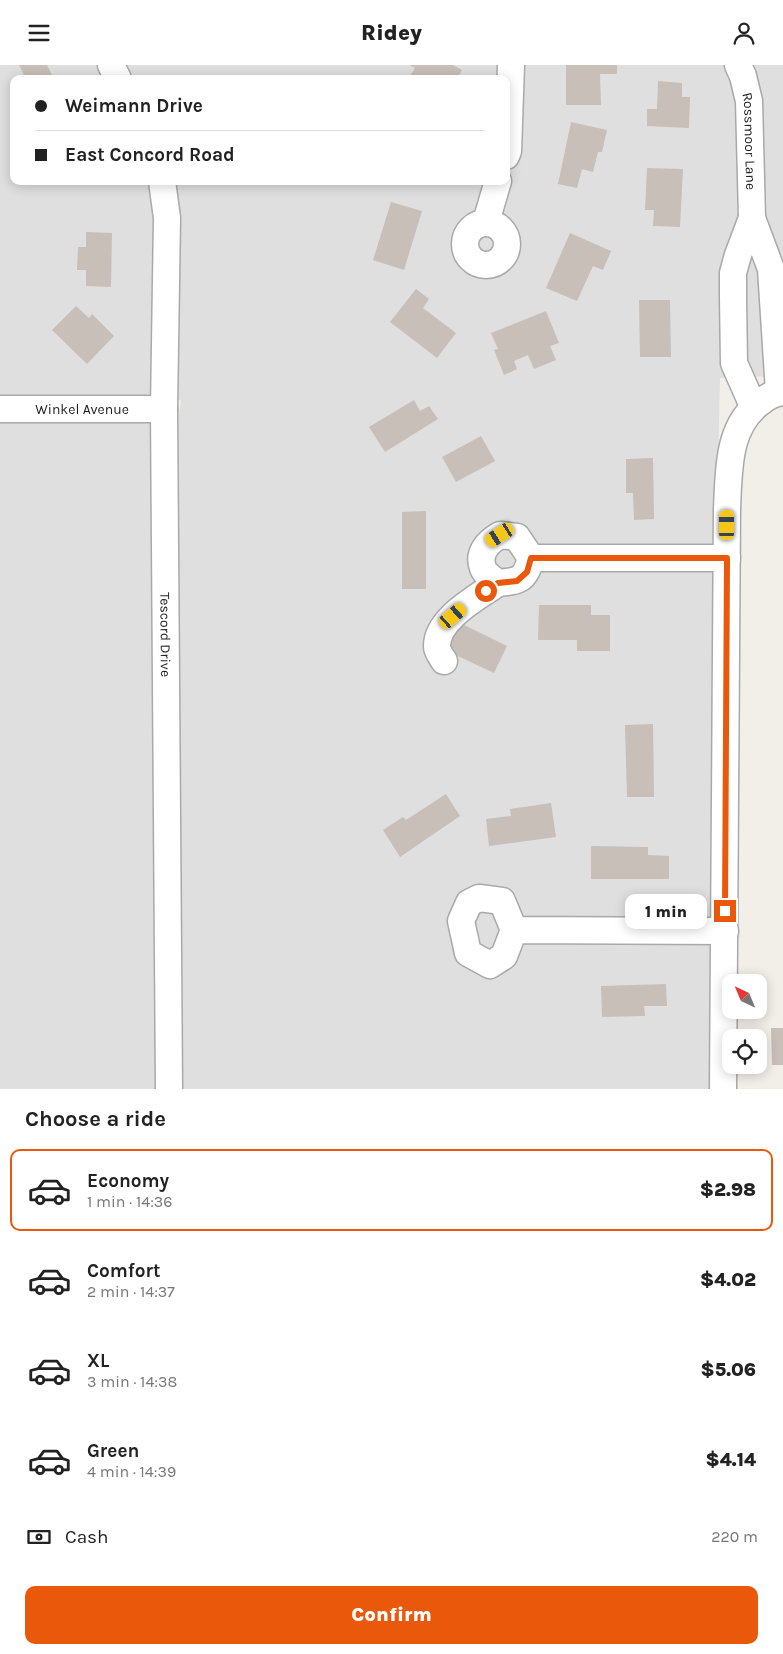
<!DOCTYPE html>
<meta charset="utf-8">
<style>
:root{--surface:#fff;--page:#f6f6f6;--text:#222;--muted:#767676;--line:#e0e0e0;--accent:#ea580c}
body{margin:0;font-family:Karla,sans-serif;background:var(--page);color:var(--text);height:100vh;display:flex;flex-direction:column;font-size:19px;white-space:nowrap}
*{box-sizing:border-box;margin:0}
p{font-size:16px;color:var(--muted)}
.icon{flex:none;width:28px;height:28px;fill:none;stroke:currentColor;stroke-width:2;stroke-linecap:round;stroke-linejoin:round}
.map{position:relative;height:1024px;overflow:hidden}
.sheet{display:flex;flex-direction:column;background:var(--surface);flex:1}
.sheet>*{flex:none}
.banner{position:absolute;left:10px;top:10px;width:500px;height:110px;border-radius:10px;box-shadow:0 2px 12px #0003;display:grid;align-content:center;height:110px;padding:0 25px;background:var(--surface)}
.needle{width:32px;rotate:316deg}
.controls{position:absolute;left:722px;top:909px;display:grid;gap:10px}
.controls a{display:grid;place-items:center;width:45px;height:45px;border-radius:10px;background:var(--surface);box-shadow:0 2px 12px #0003;font-size:25px}
.end{position:absolute;width:22px;height:22px;margin:-11px;border:6px solid #ea580c;background:#fff;box-shadow:0 0 0 2px #fff}
.from{border-radius:50%}
.bubble{position:absolute;height:35px;border-radius:10px;background:var(--surface);box-shadow:0 2px 12px #0003;font-size:16px;font-weight:800;line-height:35px;text-align:center}
.car{position:absolute;width:15px;height:30px;margin:-15px -8px;border-radius:6px;box-shadow:0 0 4px 1px #0007;background:linear-gradient(#f5c518 24%,#345 0 40%,#f5c518 0 76%,#345 0 86%,#f5c518 0)}
.banner b{display:flex;align-items:center;gap:18px;height:48px;font-size:19px}
.banner b+b{border-top:1px solid var(--line)}
.banner i{width:12px;height:12px;background:var(--text)}
ul{padding:0;list-style:none}
li{display:flex;align-items:center;gap:15px;height:82px;margin:0 10px 8px;padding:0 15px;border:2px solid transparent;border-radius:10px}
li div{flex:1}
li b{display:block;font-size:19px}
li em{font-style:normal;font-weight:800}
li.on{border-color:var(--accent)}
li>.icon{width:45px;height:45px;stroke-width:1.5}
h2{padding:0 25px;font-size:22px;line-height:60px}
.pay{display:flex;align-items:center;gap:12px;height:55px;padding:0 25px;font-size:19px}
.pay p{margin-inline-start:auto}
.action{display:flex;gap:10px;margin-top:auto;padding:10px 25px}
.action a{flex:1;height:58px;border-radius:10px;background:var(--accent);color:#fff;font-size:20px;font-weight:800;line-height:58px;text-align:center}
header{display:flex;justify-content:space-between;align-items:center;height:65px;padding:0 25px;background:var(--surface);font-size:22px;font-weight:800}
.map>svg:first-child{display:block}
.residential{fill:#e0dfdf;fill-rule:evenodd}
.building{fill:#c7bfb8}
.lines{fill:none;stroke-linecap:round;stroke-linejoin:round}
.minor-casing{stroke:#a9a9a9;stroke-width:29}
.minor{stroke:#fff;stroke-width:26}
.route{stroke:#ea580c;stroke-width:6}
.labels{text-anchor:middle;dominant-baseline:central;stroke-width:4;stroke-linejoin:round;paint-order:stroke}
.street-label{font-size:14px;fill:#222;stroke:#fff}
</style>
<header><svg class="icon" aria-label="menu" viewBox="0 0 24 24"><path d="M4 6h16M4 12h16M4 18h16"/></svg>Ridey<svg class="icon" aria-label="person" viewBox="0 0 24 24"><circle cx="12" cy="8" r="4"/><path d="M4 21q1-7 8-7t8 7"/></svg></header>
<div class="map">
<svg width="783" height="1024" viewBox="0 0 783 1024">
<rect width="100%" height="100%" fill="#f2efe9"/>
<path class="residential" d="M0,0H783V311L720,313L713,639L711,1024H0V356L179,350L181,335L0,336ZM14,14H506V116H14Z"/>
<path class="building" d="M19,0H47L54,14H26Z
M410,0H453L462,5L457,14H408L415,3Z
M566,0H617V9H600L601,40H566Z
M658,16L682,18V32H690L689,63L647,61V44H657Z
M571,57L607,65L602,87H598L593,107L582,104L577,123L558,119Z
M647,103L683,104L680,162L653,161L654,145H645Z
M391,137L422,146L404,205L373,195Z
M86,167L112,168L111,222L86,221V205H77L78,182H86Z
M570,168L611,186L603,205L593,201L577,236L546,223Z
M416,224L429,234L423,243L456,268L437,293L390,257Z
M639,235H670L671,292H640Z
M76,241L89,253L92,249L114,271L87,299L52,265Z
M546,246L559,278L550,281L556,295L534,304L528,290L514,296L517,304L504,310L494,285L498,284L491,268Z
M414,335L420,346L429,341L438,354L385,387L369,362Z
M481,371L495,396L456,417L442,392Z
M653,393L654,454L634,455L633,428H626V394Z
M426,446V524H402V447Z
M539,540H591V550H610V586H577V575H538Z
M458,557L507,581L494,608L445,585Z
M653,659L654,732H627L625,660Z
M446,729L460,751L400,792L383,765L403,752L406,755Z
M551,738L556,772L489,781L486,754L511,751L510,744Z
M591,781L648,782V790L669,791V814H591Z
M666,919L667,941H644L645,951L602,952L601,921Z
M771,963H783V1000H772Z"/>
<g class="lines">
<g class="minor-casing">
<g id="minor">
<path d="M111,0L118,14"/>
<path id="s1" d="M738,0L743,11L749,36L752,153L771,204L779,327"/>
<path d="M506,91L508,86L511,0"/>
<path id="s2" d="M162,116L167,153L164,344L169,1024"/>
<path d="M752,153L738,190L733,208V233L734,298L753,341"/>
<path d="M486,157L498,116"/>
<circle cx="486" cy="179" r="21"/>
<path id="s3" d="M0,344H164"/>
<path d="M500,470L517,472L531,493C525,515 520,516 498,518C493,514 485,509 483,503C477,488 488,477 500,470Z"/>
<path d="M531,493H727"/>
<path d="M444,596C441,591 437,586 437,582C436,554 478,532 498,518"/>
<path d="M514,865L504,891L490,900L468,888L461,856L469,838L479,833L502,836L514,865L725,866"/>
<path d="M723,1024L727,443C729,405 727,360 762,336C768,331 775,328 783,327"/>
</g>
</g>
<use href="#minor" class="minor"/>
</g>
<g class="lines">
<path class="route" d="M486,526L498,518L517,516L527,507L531,493H727L725,846"/>
</g>
<g class="labels">
<g class="street-label">
<text stroke="none"><textPath href="#s1" startOffset="78">Rossmoor Lane</textPath></text>
<text stroke="none"><textPath href="#s3" startOffset="82">Winkel Avenue</textPath></text>
<text stroke="none"><textPath href="#s2" startOffset="454">Tescord Drive</textPath></text>
</g>
</g>
</svg>
<div class="controls">
<a><svg class="needle" viewBox="-14 -14 28 28"><path d="M0-13l5 13h-10z" fill="#e53935"/><path d="M0 13l5-13h-10z" fill="#767676"/></svg></a>
<a><svg class="icon" aria-label="locate" viewBox="0 0 24 24"><circle cx="12" cy="12" r="6"/><path d="M12 2v4M12 18v4M2 12h4M18 12h4"/></svg></a>
</div>
<i class="end from" style="left:486px;top:526px"></i>
<i class="end" style="left:725px;top:846px"></i>
<div class="bubble" style="left:625px;top:829px;width:82px">1 min</div>
<i class="car" style="left:727px;top:460px;rotate:0deg"></i>
<i class="car" style="left:500px;top:470px;rotate:237deg"></i>
<i class="car" style="left:453px;top:551px;rotate:49deg"></i>
<div class="banner">
<b><i class="from"></i>Weimann Drive</b>
<b><i></i>East Concord Road</b>
</div>
</div>
<section class="sheet">
<h2>Choose a ride</h2>
<ul>
<li class="on"><svg class="icon" aria-label="car" viewBox="0 0 24 24"><path d="M5 17H2v-5l4-1 3-4h7l3 4 3 1v5h-3M9 17h6M6 11h13"/><circle cx="7" cy="17" r="2"/><circle cx="17" cy="17" r="2"/></svg><div><b>Economy</b><p>1 min · 14:36</p></div><em>$2.98</em></li>
<li><svg class="icon" aria-label="car" viewBox="0 0 24 24"><path d="M5 17H2v-5l4-1 3-4h7l3 4 3 1v5h-3M9 17h6M6 11h13"/><circle cx="7" cy="17" r="2"/><circle cx="17" cy="17" r="2"/></svg><div><b>Comfort</b><p>2 min · 14:37</p></div><em>$4.02</em></li>
<li><svg class="icon" aria-label="car" viewBox="0 0 24 24"><path d="M5 17H2v-5l4-1 3-4h7l3 4 3 1v5h-3M9 17h6M6 11h13"/><circle cx="7" cy="17" r="2"/><circle cx="17" cy="17" r="2"/></svg><div><b>XL</b><p>3 min · 14:38</p></div><em>$5.06</em></li>
<li><svg class="icon" aria-label="car" viewBox="0 0 24 24"><path d="M5 17H2v-5l4-1 3-4h7l3 4 3 1v5h-3M9 17h6M6 11h13"/><circle cx="7" cy="17" r="2"/><circle cx="17" cy="17" r="2"/></svg><div><b>Green</b><p>4 min · 14:39</p></div><em>$4.14</em></li>
</ul>
<div class="pay"><svg class="icon" aria-label="cash" viewBox="0 0 24 24"><path d="M3 7h18v10H3z"/><circle cx="12" cy="12" r="2"/></svg>Cash<p>220 m</p></div>
<div class="action"><a>Confirm</a></div>
</section>
